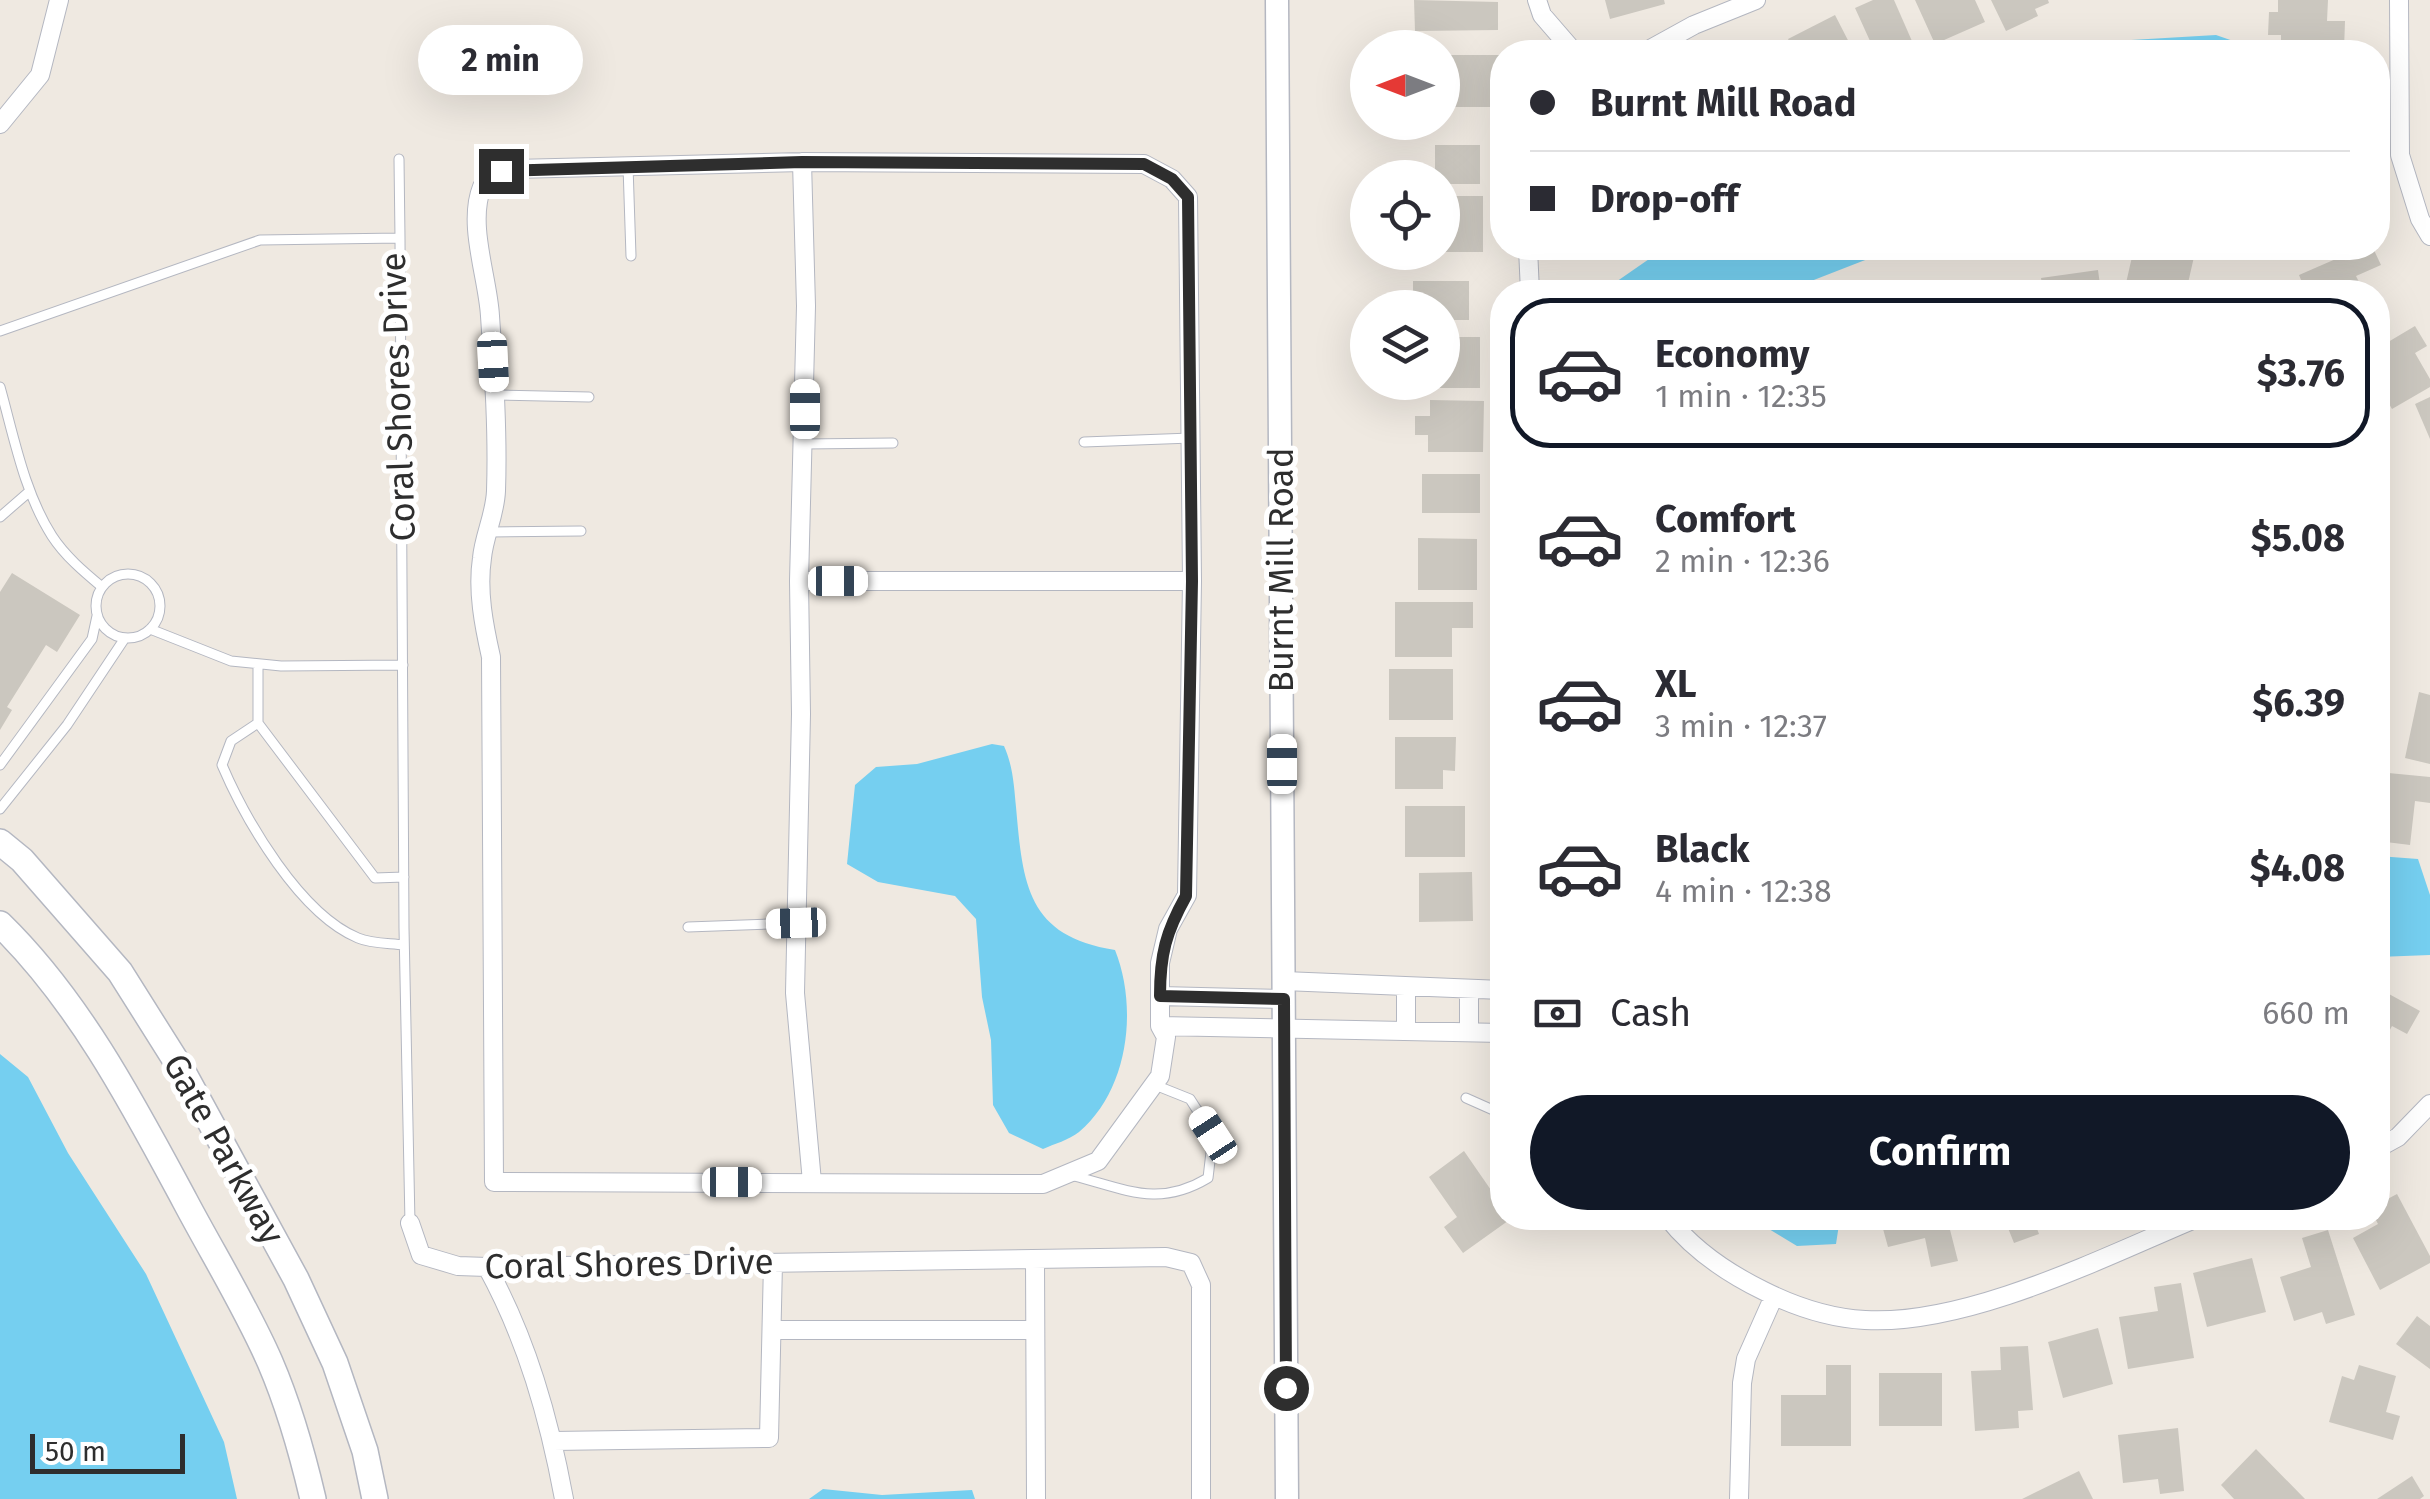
<!DOCTYPE html>
<meta charset="utf-8">
<style>
:root{--surface:#fff;--page:#f7f7f7;--text:#2b2b33;--muted:#7c7c81;--line:#e1e1e2;--accent:#111827}
body{margin:0;font-family:"Fira Sans",sans-serif;background:var(--page);color:var(--text);height:100vh;display:flex;flex-direction:column;font-size:38px;white-space:nowrap}
*{box-sizing:border-box;margin:0}
p{font-size:32px;color:var(--muted)}
.icon{flex:none;width:55px;height:55px;fill:none;stroke:currentColor;stroke-width:2;stroke-linecap:round;stroke-linejoin:round}
.map{position:relative;flex:1;overflow:hidden}
.drawer{position:absolute;left:1490px;top:280px;width:900px;height:950px;display:flex;flex-direction:column;background:var(--surface);border-radius:40px;box-shadow:0 10px 40px #0002}
.drawer>*{flex:none}
.banner{position:absolute;left:1490px;top:40px;width:900px;height:220px;border-radius:40px;box-shadow:0 10px 40px #0002;display:grid;align-content:center;height:220px;padding:0 40px;background:var(--surface)}
.needle{width:65px;rotate:270deg}
.buttons{position:absolute;left:1350px;top:30px;display:grid;gap:20px}
.buttons a{display:grid;place-items:center;width:110px;height:110px;border-radius:50%;background:var(--surface);box-shadow:0 10px 40px #0002;font-size:50px}
.scale{position:absolute;left:30px;bottom:25px;width:155px;box-sizing:border-box;padding-left:10px;border:5px solid #2e2e2e;border-top:0;font-size:28px;line-height:35px;white-space:nowrap;color:#2e2e2e;-webkit-text-stroke:8px #fff;paint-order:stroke}
.end{position:absolute;width:45px;height:45px;margin:-22px;border:12px solid #2e2e2e;background:#fff;box-shadow:0 0 0 5px #fff}
.from{border-radius:50%}
.bubble{position:absolute;height:70px;border-radius:35px;background:var(--surface);box-shadow:0 10px 40px #0002;font-size:32px;font-weight:700;line-height:70px;text-align:center}
.car{position:absolute;width:30px;height:60px;margin:-30px -15px;border-radius:12px;box-shadow:0 0 8px 2px #0007;background:linear-gradient(#fff 24%,#345 0 40%,#fff 0 76%,#345 0 86%,#fff 0)}
.banner b{display:flex;align-items:center;gap:35px;height:95px;font-size:38px}
.banner b+b{border-top:2px solid var(--line)}
.banner i{width:25px;height:25px;background:var(--text)}
ul{padding:18px 0 0;list-style:none}
li{display:flex;align-items:center;gap:30px;height:150px;margin:0 20px 15px;padding:0 20px;border:5px solid transparent;border-radius:40px}
li div{flex:1}
li b{display:block;font-size:38px}
li em{font-style:normal;font-weight:700}
li.current{border-color:var(--accent)}
li>.icon{width:90px;height:90px;stroke-width:1.5}
.pay{display:flex;align-items:center;gap:25px;height:110px;padding:0 40px;font-size:38px}
.pay p{margin-inline-start:auto}
.cta{display:flex;gap:20px;margin-top:auto;padding:20px 40px}
.cta a{flex:1;height:115px;border-radius:60px;background:var(--accent);color:#fff;font-size:40px;font-weight:700;line-height:115px;text-align:center}
.map>svg:first-child{display:block}
.water{fill:#75cff0}
.building{fill:#cbc7bf}
.lines{fill:none;stroke-linecap:round;stroke-linejoin:round}
.service-casing{stroke:#b4b7c1;stroke-width:11}
.minor-casing{stroke:#b4b7c1;stroke-width:20}
.tertiary-casing{stroke:#b4b7c1;stroke-width:25}
.secondary-casing{stroke:#b4b7c1;stroke-width:28}
.service{stroke:#fff;stroke-width:9}
.minor{stroke:#fff;stroke-width:18}
.tertiary{stroke:#fff;stroke-width:22}
.secondary{stroke:#fff;stroke-width:25}
.route{stroke:#2e2e2e;stroke-width:12}
.labels{text-anchor:middle;dominant-baseline:central;stroke-width:10;stroke-linejoin:round;paint-order:stroke}
.street-label{font-size:35px;fill:#2e2e2e;stroke:#fff}
</style>
<div class="map">
<svg width="2430" height="1499" viewBox="0 0 2430 1499">
<rect width="100%" height="100%" fill="#efe9e1"/>
<path class="water" d="M2216,35L2265,52H2066L2131,40Z
M1665,248H1980L1957,257L1878,255L1783,292H1607L1613,284Z
M992,744L1004,746C1013,766 1014,786 1016,807C1023,885 1027,936 1115,950C1138,1007 1129,1090 1079,1132C1069,1140 1054,1144 1043,1149L1009,1133L993,1105L991,1040L982,997L976,919L955,896L878,882L847,864L855,785L876,767L917,764Z
M2378,856L2418,859L2430,895V955L2378,957Z
M0,1054L28,1077L68,1153L146,1274L224,1442L237,1499H0Z
M1751,1218H1840L1836,1244L1797,1246Z
M823,1489L882,1495L972,1490L975,1499H809Z"/>
<path class="building" d="M1414,0L1498,2V30L1415,31Z
M1605,0H1664L1665,4L1610,19Z
M1873,0H1894L1915,48L1905,52H1875L1855,8Z
M1915,0H1975L1985,22L1935,44Z
M1991,0H2048L2049,3L2035,9L2038,16L2006,31Z
M2278,0H2328L2327,21H2345L2344,50L2281,47V35H2268L2269,12H2278Z
M1835,15L1854,52H1795L1788,39Z
M1443,55H1502V107H1443Z
M1435,145H1480V184H1442V178H1435Z
M1442,196H1483V252H1443Z
M2134,248H2196L2186,292L2152,287L2151,292H2124Z
M2361,248H2373L2381,265L2356,276L2364,292H2306L2299,275Z
M2098,270L2101,292H2043L2041,278Z
M1413,281H1469V320H1442V308H1413Z
M2415,326L2427,346L2415,353L2430,379V387L2392,409L2378,385V348Z
M1442,337H1480V388H1426V382H1442Z
M2430,397V439L2415,404Z
M1430,400L1484,401L1483,452H1428V435H1415V416H1430Z
M1422,474H1480V513H1422Z
M1418,538L1477,539V590H1418Z
M12,573L80,615L57,652L46,645L7,707L12,710L0,730V592Z
M1395,602H1473V628H1452V657H1395Z
M1389,669H1453V720H1389Z
M2419,692L2430,695V764L2405,758Z
M1395,737H1456L1455,771L1443,770V789H1395Z
M2378,772L2430,777V803L2415,801L2410,845L2378,841Z
M1405,806H1465V857H1405Z
M1472,872L1473,921L1419,922V873Z
M2378,988L2420,1011L2407,1034L2392,1026L2378,1052Z
M1464,1151L1502,1206V1218H1512L1463,1253L1444,1227L1457,1217L1429,1177Z
M2397,1194L2430,1256V1263L2380,1290L2353,1238L2378,1224L2375,1218H2378V1204Z
M1880,1218H1947L1958,1261L1931,1267L1925,1238L1888,1247Z
M1968,1218H1997L1972,1227Z
M2004,1218H2033L2039,1234L2014,1243Z
M2328,1230L2355,1315L2326,1324L2322,1312L2294,1321L2280,1277L2311,1267L2302,1238Z
M2252,1258L2266,1312L2207,1327L2193,1273Z
M2181,1283L2194,1358L2128,1369L2119,1317L2158,1311L2154,1287Z
M2417,1316L2430,1326V1369L2396,1344Z
M2098,1328L2113,1384L2063,1398L2048,1342Z
M2028,1346L2033,1410L2018,1411L2019,1428L1975,1431L1971,1371L2001,1370L2000,1347Z
M1826,1365H1851V1446H1781V1395H1826Z
M2359,1365L2396,1376L2386,1412L2400,1416L2393,1440L2329,1422L2342,1376L2354,1380Z
M1879,1373H1942V1426H1879Z
M2178,1428L2184,1491L2160,1494L2158,1479L2123,1483L2118,1435Z
M2256,1449L2305,1499H2234L2221,1485Z
M2079,1471L2093,1499H2022Z
M2412,1476L2424,1496L2420,1499H2377Z"/>
<g class="lines">
<g class="service-casing">
<path id="service" d="M399,159L400,238
M628,166L631,256
M0,331L260,240L400,238L404,928L410,1223
M0,387C14,437 24,492 52,536C65,556 84,572 102,587
M495,395L589,397
M1084,442L1191,438
M804,444L893,443
M0,517L30,491
M490,532L581,531
M96 606a32 32 0 1 1 64 0a32 32 0 1 1-64 0Z
M150,629L231,661L281,666L403,665
M258,664V723L231,741L222,765C246,821 300,914 358,938C372,944 390,943 404,945
M258,723L375,878L404,877
M0,765L92,639L97,616
M0,809L67,725L125,638
M688,927L795,923
M1466,1098L1502,1114
M1074,1176C1126,1189 1158,1208 1208,1178L1213,1135L1190,1099L1155,1085
M1591,1218H1610"/>
</g>
<g class="minor-casing">
<path id="minor" d="M1537,0L1542,15L1574,52
M2399,0L2400,155L2420,219L2430,236
M1645,52L1694,25L1756,0
M0,124L40,75L59,0
M802,162L1144,164L1172,179L1188,197L1192,581L1187,895L1168,929L1160,963V1026L1166,1037L1160,1076L1098,1161L1043,1184L494,1182L491,657C484,626 477,591 482,558C484,536 495,515 496,491C498,433 494,374 490,316C488,278 467,224 482,187C488,174 501,171 514,169Z
M802,162L806,306L799,581L801,714L795,993L812,1182
M1528,248L1530,292
M799,581H1192
M1502,712V790
M1284,981L1502,990
M1406,987V1030
M1160,996L1284,999
M1160,1026L1502,1033
M1469,1031V989
M2378,1148L2398,1137L2430,1104
M1668,1218C1694,1251 1727,1273 1764,1291C1796,1307 1829,1318 1865,1320C1967,1326 2104,1257 2197,1218
M410,1223L421,1255L458,1266L487,1267L1166,1257L1191,1263L1201,1285V1499
M1035,1259L1036,1499
M487,1267C527,1340 549,1418 564,1499
M774,1330H1035
M553,1441L769,1438L773,1263
M1739,1499L1742,1383L1746,1359L1774,1296"/>
</g>
<g class="tertiary-casing">
<path id="tertiary" d="M1277,0L1287,1499"/>
</g>
<g class="secondary-casing">
<path id="secondary" d="M0,842L22,860L120,972L183,1072L296,1279L335,1363L365,1451L375,1499
M0,924C79,1001 133,1104 185,1201C213,1254 246,1307 270,1362C289,1406 302,1452 313,1499"/>
</g>
<use href="#service" class="service"/>
<use href="#minor" class="minor"/>
<use href="#tertiary" class="tertiary"/>
<use href="#secondary" class="secondary"/>
</g>
<g class="lines">
<path class="route" d="M501,171L802,162L1144,164L1172,179L1188,197L1192,581L1186,896C1166,932 1160,954 1160,996L1284,999L1286,1388"/>
</g>
<g class="labels">
<g class="street-label">
<text transform="translate(398 397) rotate(-92)">Coral Shores Drive</text>
<text transform="translate(1281 570) rotate(-90)">Burnt Mill Road</text>
<text transform="translate(224 1149) rotate(61)">Gate Parkway</text>
<text transform="translate(629 1264) rotate(-1)">Coral Shores Drive</text>
</g>
</g>
</svg>
<div class="buttons">
<a><svg class="needle" viewBox="-14 -14 28 28"><path d="M0-13l5 13h-10z" fill="#e53935"/><path d="M0 13l5-13h-10z" fill="#7c7c81"/></svg></a>
<a><svg class="icon" aria-label="locate" viewBox="0 0 24 24"><circle cx="12" cy="12" r="6"/><path d="M12 2v4M12 18v4M2 12h4M18 12h4"/></svg></a>
<a><svg class="icon" aria-label="layers" viewBox="0 0 24 24"><path d="M12 4l9 5-9 5-9-5zM3 14l9 5 9-5"/></svg></a>
</div>
<div class="scale">50 m</div>
<i class="end from" style="left:1286px;top:1388px"></i>
<i class="end" style="left:501px;top:171px"></i>
<div class="bubble" style="left:418px;top:25px;width:165px">2 min</div>
<i class="car" style="left:493px;top:362px;rotate:177deg"></i>
<i class="car" style="left:805px;top:409px;rotate:0deg"></i>
<i class="car" style="left:838px;top:581px;rotate:90deg"></i>
<i class="car" style="left:1282px;top:764px;rotate:0deg"></i>
<i class="car" style="left:796px;top:923px;rotate:268deg"></i>
<i class="car" style="left:1213px;top:1135px;rotate:327deg"></i>
<i class="car" style="left:732px;top:1182px;rotate:90deg"></i>
<div class="banner">
<b><i class="from"></i>Burnt Mill Road</b>
<b><i></i>Drop-off</b>
</div>
<section class="drawer">
<ul>
<li class="current"><svg class="icon" aria-label="car" viewBox="0 0 24 24"><path d="M5 17H2v-5l4-1 3-4h7l3 4 3 1v5h-3M9 17h6M6 11h13"/><circle cx="7" cy="17" r="2"/><circle cx="17" cy="17" r="2"/></svg><div><b>Economy</b><p>1 min · 12:35</p></div><em>$3.76</em></li>
<li><svg class="icon" aria-label="car" viewBox="0 0 24 24"><path d="M5 17H2v-5l4-1 3-4h7l3 4 3 1v5h-3M9 17h6M6 11h13"/><circle cx="7" cy="17" r="2"/><circle cx="17" cy="17" r="2"/></svg><div><b>Comfort</b><p>2 min · 12:36</p></div><em>$5.08</em></li>
<li><svg class="icon" aria-label="car" viewBox="0 0 24 24"><path d="M5 17H2v-5l4-1 3-4h7l3 4 3 1v5h-3M9 17h6M6 11h13"/><circle cx="7" cy="17" r="2"/><circle cx="17" cy="17" r="2"/></svg><div><b>XL</b><p>3 min · 12:37</p></div><em>$6.39</em></li>
<li><svg class="icon" aria-label="car" viewBox="0 0 24 24"><path d="M5 17H2v-5l4-1 3-4h7l3 4 3 1v5h-3M9 17h6M6 11h13"/><circle cx="7" cy="17" r="2"/><circle cx="17" cy="17" r="2"/></svg><div><b>Black</b><p>4 min · 12:38</p></div><em>$4.08</em></li>
</ul>
<div class="pay"><svg class="icon" aria-label="cash" viewBox="0 0 24 24"><path d="M3 7h18v10H3z"/><circle cx="12" cy="12" r="2"/></svg>Cash<p>660 m</p></div>
<div class="cta"><a>Confirm</a></div>
</section>
</div>
